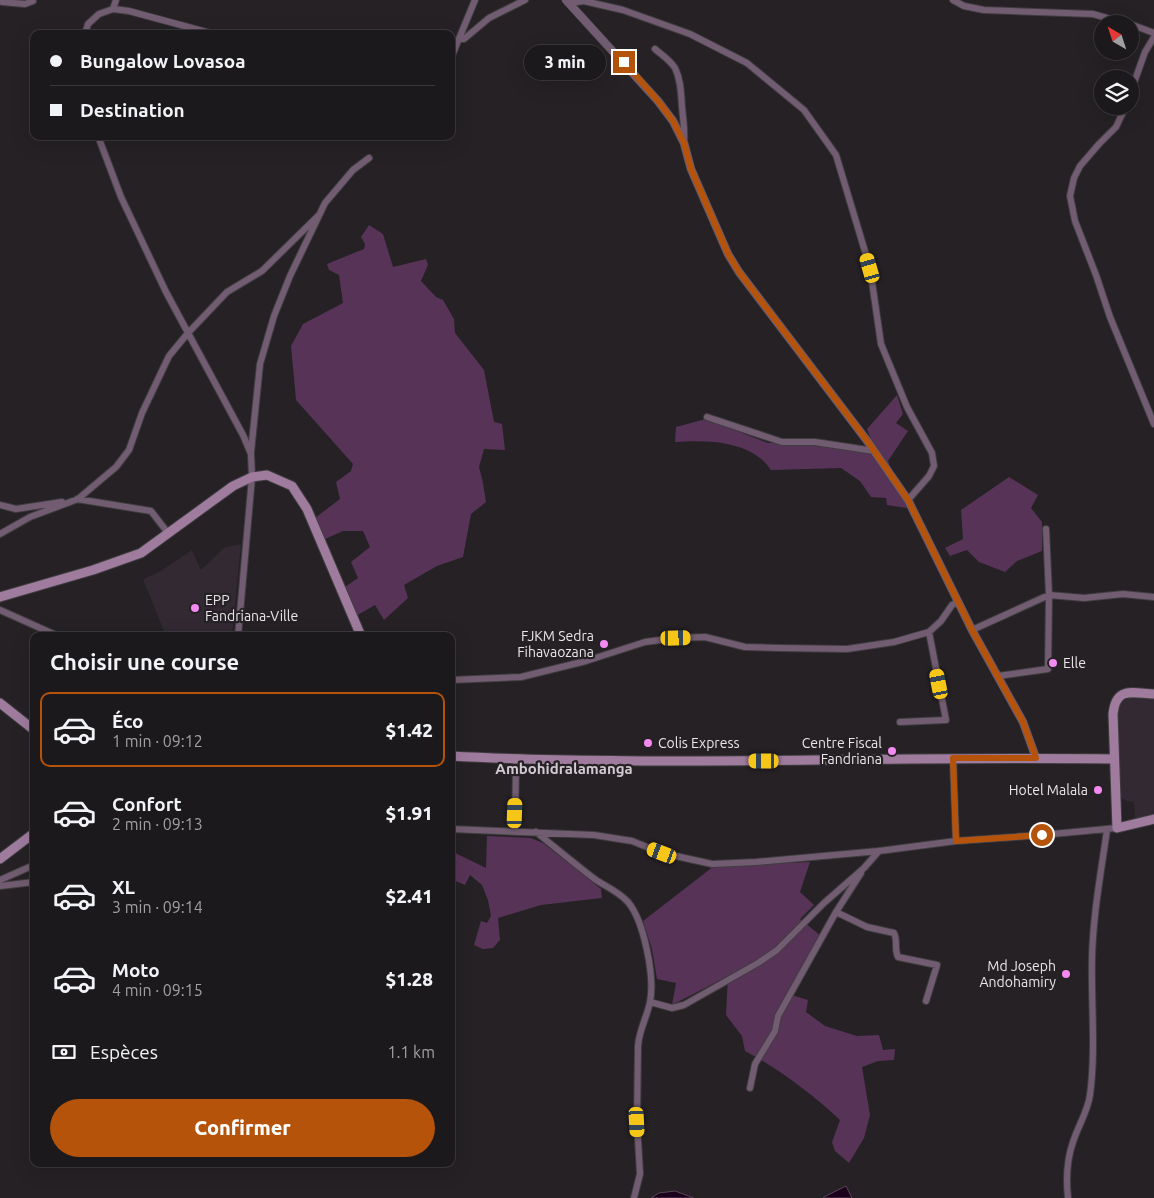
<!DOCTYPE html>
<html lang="fr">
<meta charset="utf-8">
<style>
:root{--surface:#1c191c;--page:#252225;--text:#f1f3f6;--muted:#a0a0a3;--line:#3a383b;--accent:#b45309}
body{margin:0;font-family:Ubuntu,sans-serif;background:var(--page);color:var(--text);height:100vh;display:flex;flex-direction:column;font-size:19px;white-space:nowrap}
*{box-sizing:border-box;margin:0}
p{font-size:16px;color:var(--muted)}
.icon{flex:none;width:28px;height:28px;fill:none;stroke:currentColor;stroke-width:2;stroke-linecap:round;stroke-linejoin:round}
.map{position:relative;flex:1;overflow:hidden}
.side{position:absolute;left:30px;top:632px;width:425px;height:535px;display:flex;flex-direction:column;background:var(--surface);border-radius:10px;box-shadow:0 5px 20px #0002,0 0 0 1px var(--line)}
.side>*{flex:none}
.top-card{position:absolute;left:30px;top:30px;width:425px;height:110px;border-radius:10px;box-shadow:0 5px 20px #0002,0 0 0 1px var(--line);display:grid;align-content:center;height:110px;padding:0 20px;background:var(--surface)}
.needle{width:32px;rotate:321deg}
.controls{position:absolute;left:1094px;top:15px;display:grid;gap:10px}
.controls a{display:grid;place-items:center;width:45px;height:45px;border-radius:50%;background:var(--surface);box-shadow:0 5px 20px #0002,0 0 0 1px var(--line);font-size:25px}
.end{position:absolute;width:22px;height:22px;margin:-11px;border:6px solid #b45309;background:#fff;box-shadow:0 0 0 2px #fff}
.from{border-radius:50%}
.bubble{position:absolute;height:35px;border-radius:18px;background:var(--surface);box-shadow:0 5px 20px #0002,0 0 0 1px var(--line);font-size:16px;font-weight:800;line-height:35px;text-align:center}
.car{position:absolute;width:15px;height:30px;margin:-15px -8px;border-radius:6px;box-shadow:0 0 4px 1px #0007;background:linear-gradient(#f5c518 24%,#345 0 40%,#f5c518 0 76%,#345 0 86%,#f5c518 0)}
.top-card b{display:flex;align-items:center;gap:18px;height:48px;font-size:19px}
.top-card b+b{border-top:1px solid var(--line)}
.top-card i{width:12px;height:12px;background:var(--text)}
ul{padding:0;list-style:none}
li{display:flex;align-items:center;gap:15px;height:75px;margin:0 10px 8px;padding:0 10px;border:2px solid transparent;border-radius:10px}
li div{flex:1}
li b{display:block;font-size:19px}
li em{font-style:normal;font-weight:800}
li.active{border-color:var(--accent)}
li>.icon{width:45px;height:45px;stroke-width:1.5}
h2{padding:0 20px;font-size:22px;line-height:60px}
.pay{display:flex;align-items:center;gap:12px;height:55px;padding:0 20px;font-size:19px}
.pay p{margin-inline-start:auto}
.cta{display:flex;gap:10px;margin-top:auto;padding:10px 20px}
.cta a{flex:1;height:58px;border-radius:30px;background:var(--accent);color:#fff;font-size:20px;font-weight:800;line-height:58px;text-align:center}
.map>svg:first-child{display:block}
.built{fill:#322932}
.green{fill:#573457}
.water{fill:#1a001b;stroke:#584559}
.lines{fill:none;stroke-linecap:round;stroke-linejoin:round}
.minor-casing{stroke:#403d40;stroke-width:8}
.tertiary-casing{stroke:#403d40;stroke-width:9}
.secondary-casing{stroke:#403d40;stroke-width:11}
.minor{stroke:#725c71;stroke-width:6}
.tertiary{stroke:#725c71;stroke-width:8}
.secondary{stroke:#9f7c9e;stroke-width:9}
.route{stroke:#b45309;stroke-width:6}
.poi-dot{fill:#f28af2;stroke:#252125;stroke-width:2}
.labels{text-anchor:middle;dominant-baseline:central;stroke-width:4.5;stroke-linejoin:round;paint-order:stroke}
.poi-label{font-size:14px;fill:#e9e6e9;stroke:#252125;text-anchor:end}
.neighbourhood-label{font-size:15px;font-weight:bold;fill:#d2ccd2;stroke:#252125}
</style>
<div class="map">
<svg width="1154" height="1198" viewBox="0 0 1154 1198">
<rect width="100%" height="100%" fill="#252125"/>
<path class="built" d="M241,544L232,636H166L143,579L159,572L192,550L201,570L225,547Z
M1128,698L1154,699V818L1135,820L1134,802L1127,801L1120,797L1115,710L1122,701Z"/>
<path class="green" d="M369,225L383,234L393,267L426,259L428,265L421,281L436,297L443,300L454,319L455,333L484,370L494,422L502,424L505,450L484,449L479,467L483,483L486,502L471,514L463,557L437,566L404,585L408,598L384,620L375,605L356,616L345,587L358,578L351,562L370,547L363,531H343L325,539L315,518L340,499L336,482L351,471L353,464L296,400L291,346L303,324L343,303L339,275L329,270L327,264L364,249L365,244L361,237Z
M897,395L903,414L896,423L908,431L888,461L907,508L887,505L886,498L871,497L860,481L841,468L771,470C751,440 706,440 675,442L676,427L706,419L768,443L830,441L875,450L867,429Z
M1009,477L1038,495L1031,508L1042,522V551L1017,561L1005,572L979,562L967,550L950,556L945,548L963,539L961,510Z
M487,836L531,838L543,843L601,889L602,898L541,905L498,918L500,940L493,948L483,949L474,945L481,921L487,923L491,916L488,900L482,885L470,875L465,885L451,879V851L486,868Z
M810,862L800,892L814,905L800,919L821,936L788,994L808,1000L806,1012L825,1026L857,1036L879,1035L883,1050L895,1049L894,1060L878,1061L862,1067L870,1115L864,1138L849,1163L835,1151L832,1142L840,1120C812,1094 779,1069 745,1051L742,1036L726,1015L728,976L672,1005L676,983L657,979L652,949L643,921L714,866Z"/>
<path class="water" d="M846,1186L852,1198H823L824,1197Z
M675,1191L694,1198H651L659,1193Z"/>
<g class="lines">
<g class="minor-casing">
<path id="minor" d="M953,0L964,6L984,10L1093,14L1128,24
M2,2L25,4L33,1
M569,3L584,1L623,10L690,34L747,63L804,110L836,155L870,268L881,344L907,407L932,453L934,466L929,476L908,500
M113,9L116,0
M1130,24L1154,33
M85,34L88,24L99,14L113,9L129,11L214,34
M459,39H464L489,18L525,0
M655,49C662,55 670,60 675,68C681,80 681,94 682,107C683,119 685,130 684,142
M451,58L475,0
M1130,94L1145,52L1154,37
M1126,106L1116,127L1099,144L1080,166L1074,178L1070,196L1075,221L1096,275L1110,317L1154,424
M98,136L121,197L166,292L243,435L251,454L252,477L238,636
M707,417L782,442H815L874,451
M251,452L260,364L274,316L290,276L325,203L353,170L369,158
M77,499L151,511L168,533
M0,505L16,509L62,502
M0,534L30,517L78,499L116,467L129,450L142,413L169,356L188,333L227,292L262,271L319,215
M0,610L58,636
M972,630L1049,595L1084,598L1123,594L1154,597
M998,676L1048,669L1049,595L1046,529
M451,680L521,677L586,661L645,642L676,638L705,637L745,647L779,648L847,649L894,642L929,632L941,621L952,605L958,602
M900,722L946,720L929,632
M953,758L956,841
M451,829L594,835L632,841L662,853L712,864L756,862L879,851L956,841L1042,835L1117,828
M515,831L516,760
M536,832C556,848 576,865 596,880C607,887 619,892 628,902C644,921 655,977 650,1002C647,1017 639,1030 638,1046L637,1122L640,1174L634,1198
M0,880L34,865
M0,886L34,882
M836,912L867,927L894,933C898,941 894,949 898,957L937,965L926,1001
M650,1002L672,1008L684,1005L758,963L777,950L824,903L864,868L879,851
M750,1088L755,1064L775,1031L778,1016L836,912L861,873
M1068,1198C1066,1179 1067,1159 1073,1142C1078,1126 1088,1111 1090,1095C1096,1050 1091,1003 1092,958C1093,915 1101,872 1107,830"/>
</g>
<g class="tertiary-casing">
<path id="tertiary" d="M566,0L658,101L673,121L684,143L691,169L728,254L739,272L868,442L908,500L972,630L1023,722L1036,758"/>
</g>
<g class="secondary-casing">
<path id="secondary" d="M0,597L93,570L141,553L233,486L252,477L267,475L292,486L307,509L361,636
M1154,694C1132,693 1116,686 1113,714L1117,828L1154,819
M0,703L34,730
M451,756C518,760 585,760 652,761C806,761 960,757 1114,759
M0,859L34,833"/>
</g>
<use href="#minor" class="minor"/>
<use href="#tertiary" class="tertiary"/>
<use href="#secondary" class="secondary"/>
</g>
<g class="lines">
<path class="route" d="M624,62L658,101L673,121L684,143L691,169L728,254L739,272L868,442L908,500L972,630L1023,722L1036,758H953L956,841L1042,835"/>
</g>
<g class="poi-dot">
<circle cx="195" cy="608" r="5"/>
<circle cx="604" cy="644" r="5"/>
<circle cx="1053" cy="663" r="5"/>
<circle cx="648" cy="743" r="5"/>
<circle cx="892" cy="751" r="5"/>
<circle cx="1098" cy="790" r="5"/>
<circle cx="1066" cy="974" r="5"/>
</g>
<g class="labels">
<g class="poi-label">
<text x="205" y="600" text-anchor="start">EPP<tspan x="205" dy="16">Fandriana-Ville</tspan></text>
<text x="594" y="636">FJKM Sedra<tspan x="594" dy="16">Fihavaozana</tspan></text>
<text x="1063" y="663" text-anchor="start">Elle</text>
<text x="658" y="743" text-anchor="start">Colis Express</text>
<text x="882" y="743">Centre Fiscal<tspan x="882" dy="16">Fandriana</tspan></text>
<text x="1088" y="790">Hotel Malala</text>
<text x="1056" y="966">Md Joseph<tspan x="1056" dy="16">Andohamiry</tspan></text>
</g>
<g class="neighbourhood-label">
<text x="564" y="768">Ambohidralamanga</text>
</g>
</g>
</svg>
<div class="controls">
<a><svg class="needle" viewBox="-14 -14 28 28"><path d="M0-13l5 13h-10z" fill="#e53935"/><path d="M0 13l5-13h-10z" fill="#a0a0a3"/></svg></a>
<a><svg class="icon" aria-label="layers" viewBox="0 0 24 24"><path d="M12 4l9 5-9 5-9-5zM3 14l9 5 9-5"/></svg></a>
</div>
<i class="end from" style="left:1042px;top:835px"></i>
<i class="end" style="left:624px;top:62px"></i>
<div class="bubble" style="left:524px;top:45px;width:82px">3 min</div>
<i class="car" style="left:870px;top:268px;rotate:344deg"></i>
<i class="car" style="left:676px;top:638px;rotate:89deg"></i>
<i class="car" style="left:939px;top:684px;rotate:349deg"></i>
<i class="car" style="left:764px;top:761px;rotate:270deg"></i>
<i class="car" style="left:515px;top:813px;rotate:2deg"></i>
<i class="car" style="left:662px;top:853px;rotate:291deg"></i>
<i class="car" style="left:637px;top:1122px;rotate:177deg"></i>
<div class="top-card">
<b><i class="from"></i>Bungalow Lovasoa</b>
<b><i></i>Destination</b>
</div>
<section class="side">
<h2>Choisir une course</h2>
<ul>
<li class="active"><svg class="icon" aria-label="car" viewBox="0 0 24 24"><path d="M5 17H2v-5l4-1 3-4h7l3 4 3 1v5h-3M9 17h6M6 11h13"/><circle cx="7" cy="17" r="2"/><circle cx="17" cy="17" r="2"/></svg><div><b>Éco</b><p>1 min · 09:12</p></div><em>$1.42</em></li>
<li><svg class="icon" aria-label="car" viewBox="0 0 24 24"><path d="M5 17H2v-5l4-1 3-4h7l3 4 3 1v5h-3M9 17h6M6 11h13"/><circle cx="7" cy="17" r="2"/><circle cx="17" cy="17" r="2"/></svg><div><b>Confort</b><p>2 min · 09:13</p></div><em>$1.91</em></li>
<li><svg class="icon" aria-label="car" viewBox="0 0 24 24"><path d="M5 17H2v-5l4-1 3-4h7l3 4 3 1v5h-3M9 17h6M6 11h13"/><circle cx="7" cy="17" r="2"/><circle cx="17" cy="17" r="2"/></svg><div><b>XL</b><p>3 min · 09:14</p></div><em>$2.41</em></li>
<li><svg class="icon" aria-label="car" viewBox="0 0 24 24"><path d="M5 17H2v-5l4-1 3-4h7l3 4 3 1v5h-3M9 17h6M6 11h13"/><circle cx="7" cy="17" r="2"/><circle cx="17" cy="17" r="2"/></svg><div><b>Moto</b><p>4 min · 09:15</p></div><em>$1.28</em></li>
</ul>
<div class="pay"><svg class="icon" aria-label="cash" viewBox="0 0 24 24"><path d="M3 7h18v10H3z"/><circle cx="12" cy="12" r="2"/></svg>Espèces<p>1.1 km</p></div>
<div class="cta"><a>Confirmer</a></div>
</section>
</div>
